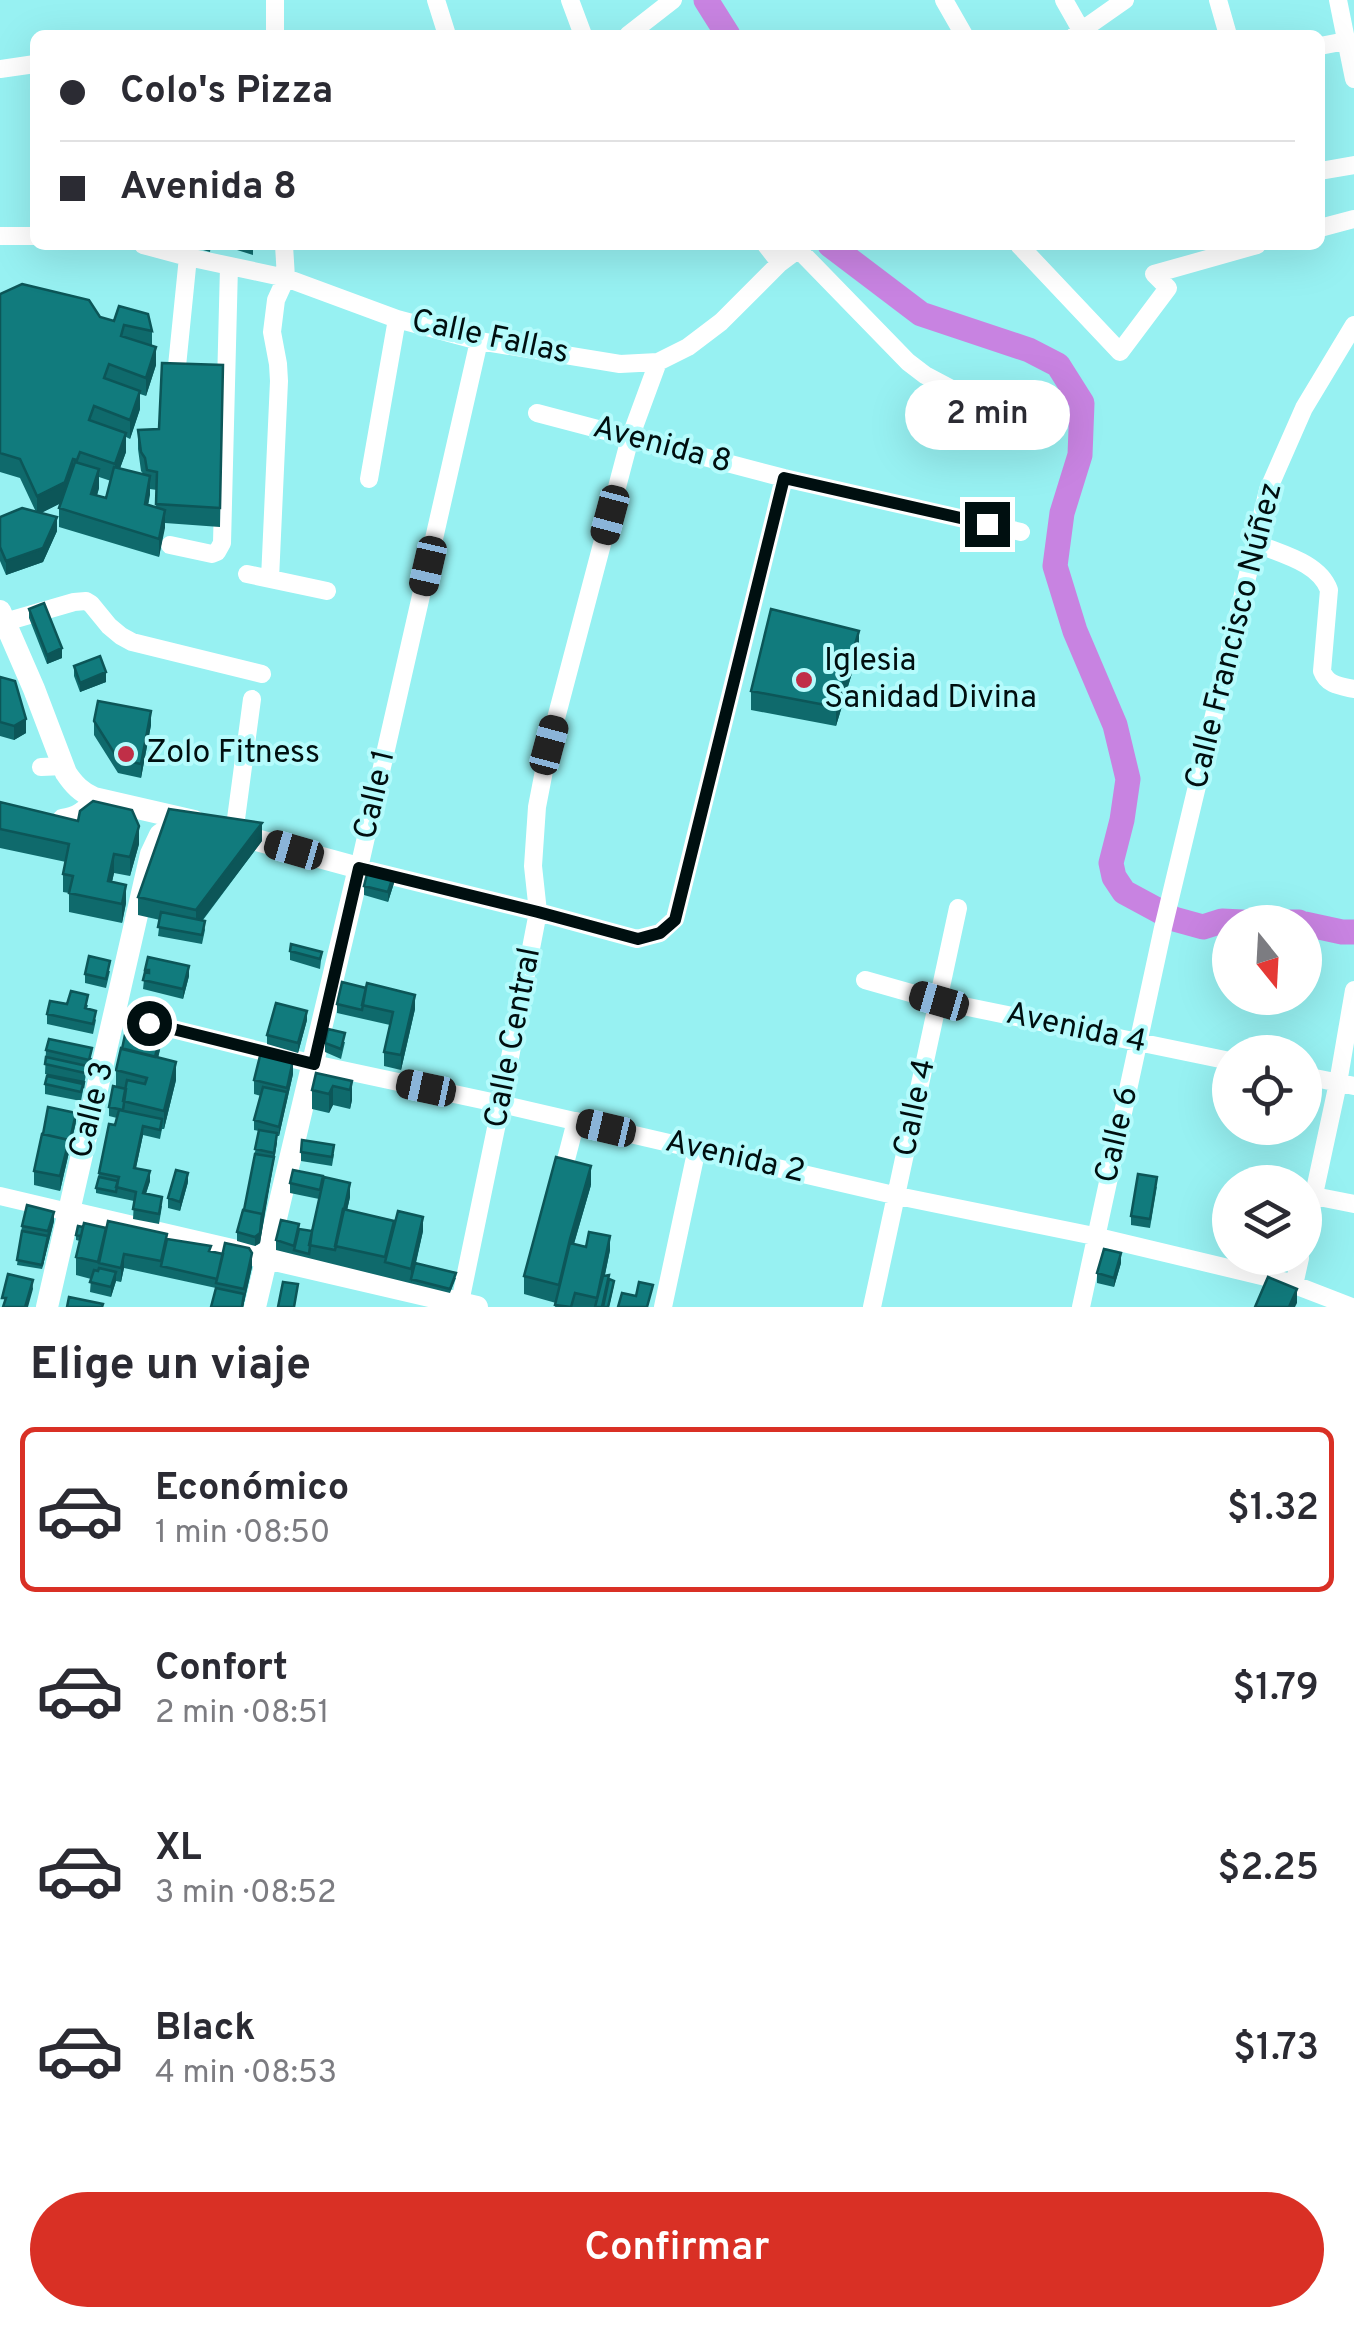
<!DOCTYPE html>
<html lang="es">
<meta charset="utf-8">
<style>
:root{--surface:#fff;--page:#f2f2f3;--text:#2b2b33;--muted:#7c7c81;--line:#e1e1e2;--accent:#d93025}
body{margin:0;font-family:Overpass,sans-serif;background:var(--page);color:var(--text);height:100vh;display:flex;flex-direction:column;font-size:38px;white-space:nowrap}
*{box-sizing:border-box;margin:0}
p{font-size:32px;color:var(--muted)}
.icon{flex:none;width:55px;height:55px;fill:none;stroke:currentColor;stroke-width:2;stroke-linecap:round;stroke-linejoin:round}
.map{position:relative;height:1307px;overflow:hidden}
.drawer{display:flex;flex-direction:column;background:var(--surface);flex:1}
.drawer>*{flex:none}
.top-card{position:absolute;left:30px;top:30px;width:1295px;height:220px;border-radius:15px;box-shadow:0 10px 40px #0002;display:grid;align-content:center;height:220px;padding:0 30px;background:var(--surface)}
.needle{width:65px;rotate:162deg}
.controls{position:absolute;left:1212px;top:905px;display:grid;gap:20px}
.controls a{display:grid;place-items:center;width:110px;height:110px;border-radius:50%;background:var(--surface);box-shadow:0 10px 40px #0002;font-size:50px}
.end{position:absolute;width:45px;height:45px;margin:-22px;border:12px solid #000f10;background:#fff;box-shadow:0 0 0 5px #fff}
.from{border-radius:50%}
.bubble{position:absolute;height:70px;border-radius:35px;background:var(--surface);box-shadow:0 10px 40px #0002;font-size:32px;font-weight:600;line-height:70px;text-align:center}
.car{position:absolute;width:30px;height:60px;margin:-30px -15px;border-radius:12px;box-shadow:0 0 8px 2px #0007;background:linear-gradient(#222 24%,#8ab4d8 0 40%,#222 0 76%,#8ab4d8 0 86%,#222 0)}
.top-card b{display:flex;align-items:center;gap:35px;height:95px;font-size:38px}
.top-card b+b{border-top:2px solid var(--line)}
.top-card i{width:25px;height:25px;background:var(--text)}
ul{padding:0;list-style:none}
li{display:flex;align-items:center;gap:30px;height:165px;margin:0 20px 15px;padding:0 10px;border:5px solid transparent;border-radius:15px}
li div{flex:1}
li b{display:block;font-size:38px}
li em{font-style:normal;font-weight:600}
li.selected{border-color:var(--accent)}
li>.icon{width:90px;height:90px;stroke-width:1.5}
h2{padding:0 30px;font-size:45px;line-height:120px}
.cta{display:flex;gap:20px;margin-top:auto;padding:20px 30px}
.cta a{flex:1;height:115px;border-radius:60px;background:var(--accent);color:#fff;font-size:40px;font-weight:600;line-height:115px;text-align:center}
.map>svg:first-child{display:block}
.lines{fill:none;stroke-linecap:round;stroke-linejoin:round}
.river{stroke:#c883e1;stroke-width:25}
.minor{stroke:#fff;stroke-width:18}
.major{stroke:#fff;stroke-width:22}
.wall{fill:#0f6a6c;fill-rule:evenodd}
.shaded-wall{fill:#0c5658}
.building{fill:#117b7d;stroke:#0c5658;stroke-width:2.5}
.route{stroke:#000f10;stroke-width:12}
.poi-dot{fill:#c02f47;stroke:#b5fbfc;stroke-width:4}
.labels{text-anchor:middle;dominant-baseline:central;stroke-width:8;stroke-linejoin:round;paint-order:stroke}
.street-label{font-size:32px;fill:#000f10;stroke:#b5fbfc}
.poi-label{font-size:32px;fill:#000f10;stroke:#b5fbfc;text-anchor:start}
</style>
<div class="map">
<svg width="1354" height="1307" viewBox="0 0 1354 1307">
<rect width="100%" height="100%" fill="#97f1f2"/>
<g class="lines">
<path class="river" d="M706,0L728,35
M830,245L921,314L1029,350L1058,365L1082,403L1080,455L1062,513L1055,566L1075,631L1115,725L1128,779L1122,820L1111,863L1114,877L1124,892L1174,919L1203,927L1222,921L1242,922
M1273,922H1299
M1305,924L1342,932H1354"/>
<path class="minor" d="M436,0L447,35
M570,0L583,35
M944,0L964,35
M1064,0L1081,30
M1218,0L1228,35
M1338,0L1354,79
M275,35V0
M628,35L673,0
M1075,35L1125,0
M1320,46L1346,41
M0,69L35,64
M1320,171L1354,165
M1320,228L1354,219
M0,236H35
M143,245L188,257L286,278L397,319L479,341L620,364L658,362L688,347L721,322L780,263L804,245
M766,245L780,263
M1019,245L1120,352L1168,288L1154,274L1257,245
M799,250L908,362L925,375L959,393
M479,341L359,868L538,912L637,939L660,933L675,919L784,478
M176,376L188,257
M537,413L784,478L1021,532
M369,479L397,319
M1255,543C1280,554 1319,562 1329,590L1322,671C1327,685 1340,686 1354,689
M170,545L212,554L217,552L222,543L229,266
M247,574L327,591
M270,579L279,381L278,364L272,332L276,300L286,278L284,245
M5,622L74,602L86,601L91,604L109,626L121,636L132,642L262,674
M41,767L64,766
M62,818C77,816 84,810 94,799
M234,834L252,699
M865,980L939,1001L1230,1061
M116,1015L314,1064L501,1104L898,1196L1094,1236L1287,1282L1352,1307
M1305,1076L1354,1086
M562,1175L576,1121
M0,1196L68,1212
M1314,1196L1354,1204
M1305,1236L1338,1083L1354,990
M1294,1285L1300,1258
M459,1307L501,1104L538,912L533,866L537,807L549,745L630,438L658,362
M663,1307L697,1148
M872,1307L958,908
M1081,1307L1163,928L1268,490L1304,408L1354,325"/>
<path class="major" d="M0,611L34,689L66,773C74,785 81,792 94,798L194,821
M234,834L359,868L255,1307
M68,1212L477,1307
M47,1307L151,854L160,835L181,821"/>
</g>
<path class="wall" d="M196,245H211L210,252L196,248Z
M221,245H253V255Z
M0,294L100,317L152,331V345L156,365L146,396L140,394V409L130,439L126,437V452L120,468L144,475L141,471L138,449V430L159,429L223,365L220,527L165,523L159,557L59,527V508L61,503L41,513L57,531L43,562L6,575L0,561V517L36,512L20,478L0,472ZM99,477L111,481L106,498L97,496L99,488ZM150,489L157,490L156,507L148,505Z
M29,609L62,658L47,664L29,618Z
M859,650L836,726L751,710V691Z
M74,666L106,682L80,692L74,676Z
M0,677L26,733L14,740L0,736Z
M94,721L151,725L141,778L118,773L94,735Z
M0,802L139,844L130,876L114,873L112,882L126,903L122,923L69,912V893L63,892V874L66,862L0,848Z
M262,841L203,920L205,930L202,944L158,936L160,920L138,915V897Z
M394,883L388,902L364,895V886Z
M290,951L322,952L320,969L290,960Z
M145,970L189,976L183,999L143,989Z
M110,971L106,988L85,983V974Z
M67,1004L88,1005L87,1009L96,1020L93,1034L47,1024V1014Z
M337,1004L415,1009L401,1070L384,1066V1052L390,1025L337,1013Z
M307,1020L298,1053L267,1044V1035Z
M164,1033L158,1057L176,1080L164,1129H162L160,1139L143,1135L136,1168L150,1181L146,1194L162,1206L159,1224L133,1219L134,1201L96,1193V1188L99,1173L117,1118L109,1116V1107L116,1087V1070Z
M345,1042L341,1059L325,1052V1043Z
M46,1050L92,1058L89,1069H87L81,1101L45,1094V1084L74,1080L45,1074Z
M293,1074L279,1136H277L260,1243L255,1246L237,1241V1232L244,1210L259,1131L254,1130V1120L261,1096L254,1094V1080Z
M352,1081V1100L350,1109L333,1105L329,1113L312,1109V1090Z
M76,1122L60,1191L34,1185V1171Z
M301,1152L334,1154L332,1166L301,1161Z
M188,1182L180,1211L168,1208V1198Z
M290,1183H323L350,1197L347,1210L423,1231L416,1263L456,1278L450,1293L276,1250V1240L299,1229L312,1231L319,1199L290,1193Z
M591,1185L574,1244L610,1250L605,1275L614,1285L609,1307H555L556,1303L524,1294V1276Z
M1157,1186L1150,1228L1131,1225V1216Z
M54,1221L42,1269L17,1265L22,1226Z
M106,1228L167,1239L211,1251L252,1267L243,1307L216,1288L124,1268L121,1282L116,1281L111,1297L90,1292L91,1279L76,1275V1257L80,1241L76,1240V1235Z
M1121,1263L1114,1287L1097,1283V1273Z"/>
<path class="shaded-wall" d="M156,347V365L146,396V378Z
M140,391V409L130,439V420Z
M126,433V452L115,482V464Z
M73,459V478L65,501L37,515V496Z
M99,469V488L91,513V494Z
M150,476V495L145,522V504Z
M165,510V528L159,557V539Z
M57,517V531L43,562L6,575V561Z
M859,631V650L836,726V707Z
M62,648V658L47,664V655Z
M106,672V682L80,692V683Z
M151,711V725L141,778V764Z
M26,719V733L14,740V726Z
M262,823V841L196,928V910Z
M139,826V844L130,876V857Z
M114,854V873L108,900V881Z
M394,873V883L388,902V892Z
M126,885V903L122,923V904Z
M189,966V976L183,999V989Z
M415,995V1009L401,1070V1055Z
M307,1011V1020L298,1053V1043Z
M164,1019V1033L154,1075V1061Z
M293,1060V1074L279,1136V1127Z
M176,1062V1080L164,1129V1111Z
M352,1081V1100L350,1109V1090Z
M333,1086V1105L329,1113V1094Z
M76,1113V1122L60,1191V1176Z
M143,1126V1135L134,1177V1168Z
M277,1133V1143L260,1243L255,1246V1237L262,1214Z
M591,1166V1185L570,1257L559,1304V1285L570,1239Z
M150,1171V1181L143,1202V1193Z
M188,1173V1182L180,1211V1202Z
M350,1183V1197L339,1247L336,1246Z
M54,1212V1221L42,1269L48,1231Z
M423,1217V1231L411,1283V1269Z
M610,1236V1250L598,1307L597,1298Z
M252,1253V1267L243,1307H242Z
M1121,1253V1263L1114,1287V1278Z
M124,1254V1268L121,1282V1268Z
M116,1272V1281L111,1297V1287Z
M32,1279L33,1289L28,1307H25Z
M1297,1289V1303L1295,1307H1289Z"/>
<path class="building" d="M22,284L89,300L100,317L114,321L119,306L148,314L152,331L124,325L121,336L156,347L146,378L109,364L104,378L140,391L130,420L94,406L89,420L126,433L115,464L80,452L77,460L73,459L65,482L37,496L20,459L0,453V294Z
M162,363L223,365L220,508L156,504L157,472L147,470L145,458L141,452L138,430L159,429Z
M75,462L99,469L91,494L106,498L114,467L150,476L145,504L165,510L159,539L59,508Z
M22,508L57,517L43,548L6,561L0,547V517Z
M44,603L62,648L47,655L29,609Z
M771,609L859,631L836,707L751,691Z
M100,656L106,672L80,683L74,666Z
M0,677L15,681L26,719L14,726L0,722Z
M98,701L151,711L141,764L118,759L94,721Z
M93,801L132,810L139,826L130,857L114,854L108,881L126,885L122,904L69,893L73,876L63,874L69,844L0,829V802L78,821L80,811Z
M169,809L262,823L196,910L138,897Z
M369,866L394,873L388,892L364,886Z
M161,912L205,921L202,935L158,927Z
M291,944L322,952L320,959L290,951Z
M89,956L110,961L106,979L85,974Z
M148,957L189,966L183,989L143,980L145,972L149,973V970H145Z
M342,982L366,988L362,1010L337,1004Z
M367,983L415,995L401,1055L384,1052L393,1012L362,1005Z
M71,991L88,995L85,1008L96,1011L93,1024L47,1014L50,1001L67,1004Z
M276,1003L307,1011L298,1043L267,1035Z
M130,1011L164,1019L155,1057L122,1049Z
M328,1029L345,1033L341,1049L325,1043Z
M49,1039L92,1048L89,1060L46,1050Z
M121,1048L176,1062L164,1111L123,1101L127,1080L145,1084L147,1078L116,1070Z
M261,1052L293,1060L287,1088L254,1080Z
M46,1057L87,1066L85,1073L45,1064Z
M316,1073L352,1081L350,1090L333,1086L329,1094L312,1090Z
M48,1075L84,1082L83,1088V1084L48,1076Z
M47,1076L83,1084L81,1092L45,1084Z
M113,1086L126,1089L123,1110L109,1107Z
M263,1087L287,1092L279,1127L254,1120Z
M48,1107L76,1113L69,1144V1140L43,1134Z
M119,1110L162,1119L160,1130L143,1126L134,1168L150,1171L143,1193L162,1197L159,1214L133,1209L136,1192L116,1187L119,1177L99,1173L109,1124L115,1125Z
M259,1130L277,1133L274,1153L255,1149Z
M42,1134L69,1140L60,1176L34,1171Z
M302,1140L334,1145L332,1157L301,1152Z
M255,1154L274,1157L262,1218V1214L244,1210Z
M556,1157L591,1166L570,1239L559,1285L524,1276Z
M176,1170L188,1173L180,1202L168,1198Z
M293,1170L323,1176L320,1190L290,1183Z
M1138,1174L1157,1177L1150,1219L1131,1216Z
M99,1177L118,1181L116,1192L96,1188Z
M324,1177L350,1183L335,1250L309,1245Z
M27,1205L54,1212L48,1231L22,1226Z
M343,1209L394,1221L385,1257L335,1246Z
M243,1210L262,1214L260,1233L255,1237L237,1232Z
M398,1211L423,1217L411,1269L385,1262Z
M281,1220L299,1224L294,1246L276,1240Z
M108,1221L167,1234L161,1261L124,1254L121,1268L99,1263Z
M84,1223L106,1228L98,1262L76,1257Z
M78,1226L83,1227L81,1236L76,1235Z
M299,1229L312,1231L309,1254L294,1250Z
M22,1231L48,1236L42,1265L17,1260Z
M589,1232L610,1236L597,1298L575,1293L571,1307L555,1305L570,1243L586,1247Z
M167,1239L211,1246L209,1251L223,1254L217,1279L161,1266Z
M225,1243L249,1248L252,1253L244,1289L216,1283Z
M1104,1249L1121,1253L1114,1278L1097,1273Z
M415,1263L456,1273L450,1289L411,1279Z
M99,1268L116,1272L111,1287L90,1282L94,1270L98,1271Z
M8,1274L33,1280L25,1307H3L6,1298H2Z
M609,1275L602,1307H595L603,1276Z
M1268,1277L1297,1289L1289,1307H1255Z
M609,1279L614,1281L608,1307H603Z
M283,1282L298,1284L294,1307H278Z
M639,1282L653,1285L647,1307H618L622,1293L636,1296Z
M216,1288L244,1294L242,1307H211Z
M69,1297L103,1304L102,1307H67Z"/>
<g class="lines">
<path class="route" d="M149,1023L314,1064L359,868L538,912L638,939L660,933L675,920L784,478L987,524"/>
</g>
<g class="poi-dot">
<circle cx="804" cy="680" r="10"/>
<circle cx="126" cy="754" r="10"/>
</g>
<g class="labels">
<g class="street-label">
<text transform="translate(490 338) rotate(12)">Calle Fallas</text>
<text transform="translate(662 446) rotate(15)">Avenida 8</text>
<text transform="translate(1235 636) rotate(-76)">Calle Francisco Núñez</text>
<text transform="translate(376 795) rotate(-77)">Calle 1</text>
<text transform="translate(1076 1029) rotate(12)">Avenida 4</text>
<text transform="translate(514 1038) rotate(-79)">Calle Central</text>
<text transform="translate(916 1108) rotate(-78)">Calle 4</text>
<text transform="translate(93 1110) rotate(-76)">Calle 3</text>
<text transform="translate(1118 1135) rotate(-77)">Calle 6</text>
<text transform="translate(735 1158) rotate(13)">Avenida 2</text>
</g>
<g class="poi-label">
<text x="824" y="662">Iglesia<tspan x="824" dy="37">Sanidad Divina</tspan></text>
<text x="146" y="754">Zolo Fitness</text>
</g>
</g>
</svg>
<div class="controls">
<a><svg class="needle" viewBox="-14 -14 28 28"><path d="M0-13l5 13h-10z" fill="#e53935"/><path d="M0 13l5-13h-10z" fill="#7c7c81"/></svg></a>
<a><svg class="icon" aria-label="locate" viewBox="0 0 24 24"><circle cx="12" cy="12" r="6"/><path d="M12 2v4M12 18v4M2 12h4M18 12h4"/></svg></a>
<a><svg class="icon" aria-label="layers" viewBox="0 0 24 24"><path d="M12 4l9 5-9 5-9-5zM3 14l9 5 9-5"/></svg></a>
</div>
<i class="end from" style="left:149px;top:1023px"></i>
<i class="end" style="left:987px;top:524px"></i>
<div class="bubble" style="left:905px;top:380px;width:165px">2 min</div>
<i class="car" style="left:610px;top:515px;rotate:195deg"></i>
<i class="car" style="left:428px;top:566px;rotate:193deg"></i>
<i class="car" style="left:549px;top:745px;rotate:15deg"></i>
<i class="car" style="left:294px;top:850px;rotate:286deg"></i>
<i class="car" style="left:939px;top:1001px;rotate:286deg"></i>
<i class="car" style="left:426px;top:1088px;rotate:282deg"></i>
<i class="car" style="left:606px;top:1128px;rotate:283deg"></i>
<div class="top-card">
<b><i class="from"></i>Colo's Pizza</b>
<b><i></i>Avenida 8</b>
</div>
</div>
<section class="drawer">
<h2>Elige un viaje</h2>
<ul>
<li class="selected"><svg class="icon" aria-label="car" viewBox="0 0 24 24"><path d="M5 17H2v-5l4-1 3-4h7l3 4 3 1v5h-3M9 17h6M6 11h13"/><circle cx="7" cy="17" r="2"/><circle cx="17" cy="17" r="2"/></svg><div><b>Económico</b><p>1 min · 08:50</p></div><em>$1.32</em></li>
<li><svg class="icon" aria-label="car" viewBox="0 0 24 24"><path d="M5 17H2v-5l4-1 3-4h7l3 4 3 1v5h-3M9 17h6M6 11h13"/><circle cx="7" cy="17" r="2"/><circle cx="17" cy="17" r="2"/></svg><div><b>Confort</b><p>2 min · 08:51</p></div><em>$1.79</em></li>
<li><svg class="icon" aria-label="car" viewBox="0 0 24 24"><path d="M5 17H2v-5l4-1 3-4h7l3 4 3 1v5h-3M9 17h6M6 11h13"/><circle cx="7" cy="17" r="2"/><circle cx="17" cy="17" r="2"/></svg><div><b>XL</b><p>3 min · 08:52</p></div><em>$2.25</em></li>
<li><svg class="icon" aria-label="car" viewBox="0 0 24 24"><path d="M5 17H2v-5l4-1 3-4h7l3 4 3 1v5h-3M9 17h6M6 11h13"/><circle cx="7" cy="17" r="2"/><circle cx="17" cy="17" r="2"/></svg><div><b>Black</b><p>4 min · 08:53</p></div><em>$1.73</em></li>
</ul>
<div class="cta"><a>Confirmar</a></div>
</section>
